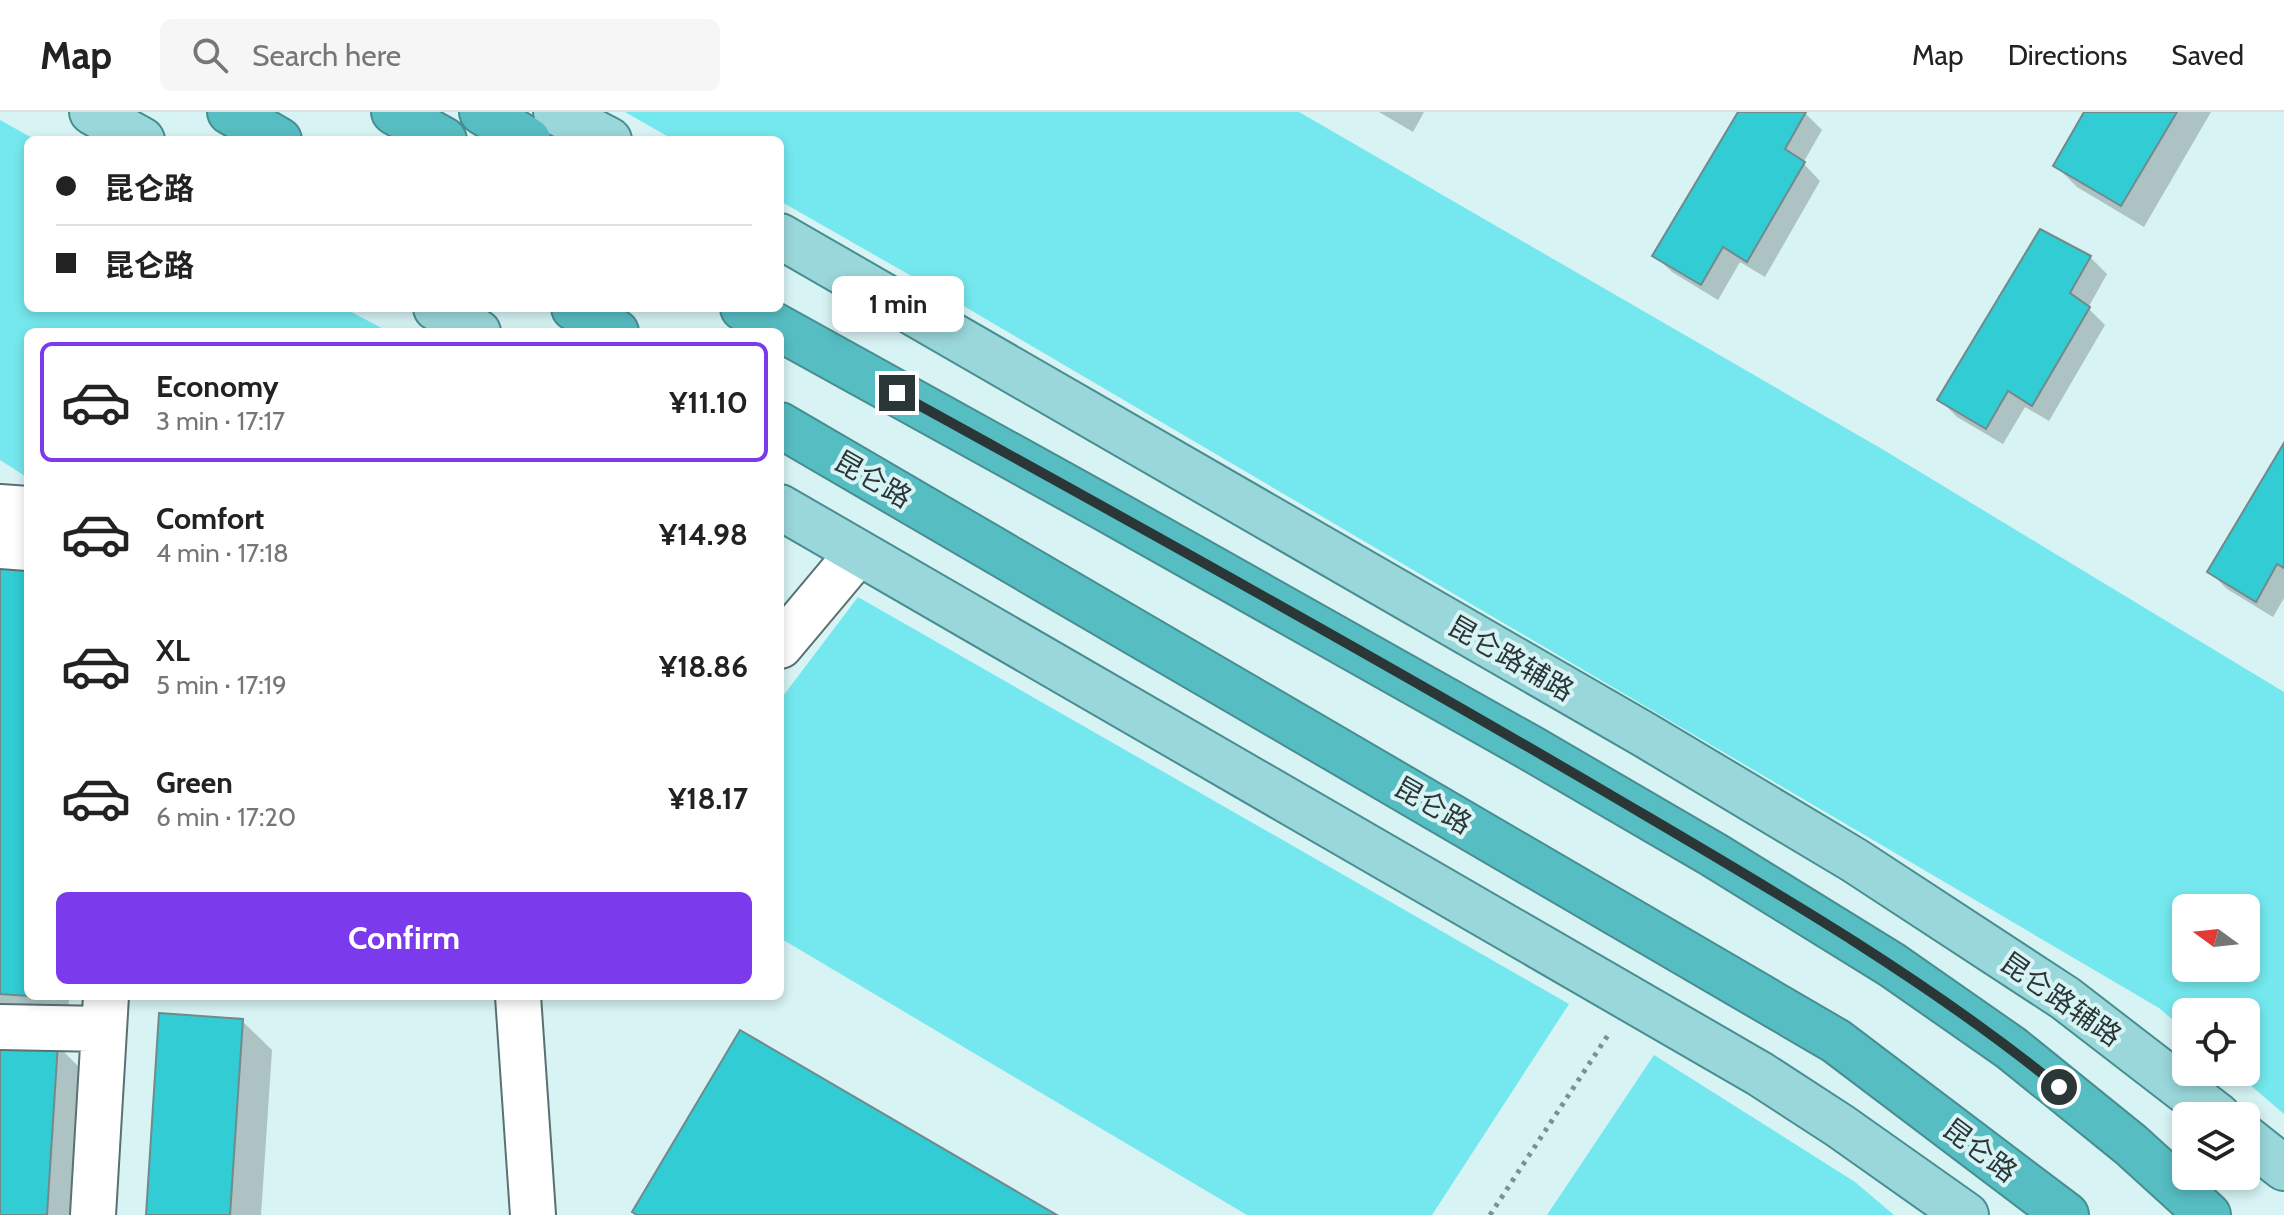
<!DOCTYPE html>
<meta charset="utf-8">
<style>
:root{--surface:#fff;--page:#f6f6f6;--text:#222;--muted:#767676;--line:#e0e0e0;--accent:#7c3aed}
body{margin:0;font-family:Cabin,"Noto Sans SC",sans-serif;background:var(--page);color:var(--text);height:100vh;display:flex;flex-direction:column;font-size:30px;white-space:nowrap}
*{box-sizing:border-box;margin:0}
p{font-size:26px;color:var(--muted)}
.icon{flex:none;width:44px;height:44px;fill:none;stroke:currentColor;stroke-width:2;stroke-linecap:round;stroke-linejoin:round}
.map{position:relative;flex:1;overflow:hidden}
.details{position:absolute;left:24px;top:216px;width:760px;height:672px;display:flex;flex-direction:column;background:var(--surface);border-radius:12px;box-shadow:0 4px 12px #0003}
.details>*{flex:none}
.top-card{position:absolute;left:24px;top:24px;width:760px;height:176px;border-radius:12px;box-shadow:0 4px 12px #0003;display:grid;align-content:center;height:176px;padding:0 32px;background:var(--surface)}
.needle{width:52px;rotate:285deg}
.buttons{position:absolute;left:2172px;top:782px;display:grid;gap:16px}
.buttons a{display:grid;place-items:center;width:88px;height:88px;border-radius:12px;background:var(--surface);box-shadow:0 4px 12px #0003;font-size:40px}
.end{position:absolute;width:36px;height:36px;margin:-18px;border:10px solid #2b3637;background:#fff;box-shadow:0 0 0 4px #fff}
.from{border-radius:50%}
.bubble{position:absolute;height:56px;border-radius:12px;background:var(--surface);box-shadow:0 4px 12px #0003;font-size:26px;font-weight:800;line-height:56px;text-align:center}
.top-card b{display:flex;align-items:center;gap:28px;height:76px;font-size:30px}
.top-card b+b{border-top:2px solid var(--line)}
.top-card i{width:20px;height:20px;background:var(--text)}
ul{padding:14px 0 0;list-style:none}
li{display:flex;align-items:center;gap:24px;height:120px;margin:0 16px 12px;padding:0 16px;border:4px solid transparent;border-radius:12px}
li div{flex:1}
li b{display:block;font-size:30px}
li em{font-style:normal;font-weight:800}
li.on{border-color:var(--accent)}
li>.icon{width:72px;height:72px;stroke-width:1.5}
.button{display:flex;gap:16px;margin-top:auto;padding:16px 32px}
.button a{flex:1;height:92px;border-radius:12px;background:var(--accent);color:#fff;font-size:32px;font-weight:800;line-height:92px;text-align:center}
header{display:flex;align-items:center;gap:48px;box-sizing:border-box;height:112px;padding:0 40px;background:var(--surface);border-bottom:2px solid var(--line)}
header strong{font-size:38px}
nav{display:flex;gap:44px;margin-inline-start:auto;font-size:28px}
.search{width:560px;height:72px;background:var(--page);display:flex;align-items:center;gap:20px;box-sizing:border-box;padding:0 28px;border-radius:12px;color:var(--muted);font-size:30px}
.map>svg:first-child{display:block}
.green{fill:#74e8ee;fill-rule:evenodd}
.shadow{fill:#0003}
.building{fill:#31ccd4;stroke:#718a8c;stroke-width:2}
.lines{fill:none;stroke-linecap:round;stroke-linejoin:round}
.minor-casing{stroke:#597172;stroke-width:48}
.major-casing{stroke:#478e91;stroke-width:48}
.highway-casing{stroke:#478e91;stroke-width:48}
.path{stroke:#7d9091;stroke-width:5;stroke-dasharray:4 6;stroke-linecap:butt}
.minor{stroke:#fff;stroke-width:44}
.major{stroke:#9ad7da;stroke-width:44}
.highway{stroke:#56bdc2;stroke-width:44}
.route{stroke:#2b3637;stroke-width:10}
.labels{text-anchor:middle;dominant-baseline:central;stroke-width:8;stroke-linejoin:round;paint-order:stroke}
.street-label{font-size:28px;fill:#2b3637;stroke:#d7f3f4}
</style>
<header>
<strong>Map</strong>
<div class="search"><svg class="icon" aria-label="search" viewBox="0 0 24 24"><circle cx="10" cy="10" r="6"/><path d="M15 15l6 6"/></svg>Search here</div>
<nav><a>Map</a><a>Directions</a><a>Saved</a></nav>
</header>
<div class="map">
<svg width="2284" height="1103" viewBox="0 0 2284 1103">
<rect width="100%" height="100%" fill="#d7f3f4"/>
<path class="green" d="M625,0H1299L1882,337L2284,580V1002L2235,960H2246V900H2186V919L2159,896L950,186L780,89V28H674ZM2246,796V856H2186V796Z
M0,8L36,28H28V196H344L389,220H28V366L0,348Z
M858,485L1569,892L1432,1103H1247L780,826V588Z
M1654,943L1855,1070L1894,1103H1547Z"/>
<path class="shadow" d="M1379,0H1424L1413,20Z
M1741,0L1805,1L1822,18L1803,51L1820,69L1765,165L1740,150L1718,188L1672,160L1655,144Z
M2086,0H2211L2144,115L2077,75L2056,54Z
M2090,145L2107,162L2088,196L2105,213L2049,309L2025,295L2003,332L1957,305L1940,288Z
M2284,335V486L2273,505L2227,477L2210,460Z
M0,448L28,884H69L68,913L0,908Z
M242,909L272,938L261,1103H148Z
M57,933L87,963L78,1103H0Z"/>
<path class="building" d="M1738,0H1806L1785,37L1805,50L1747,150L1723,135L1701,173L1652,144Z
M2084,0H2177L2121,94L2053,54Z
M2040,117L2091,144L2070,181L2090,195L2032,294L2008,279L1986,317L1937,288Z
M2284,331V456L2277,452L2256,490L2207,460Z
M0,446L28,447V884L0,882Z
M159,901L243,907L230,1103H146Z
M740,918L1057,1103H637L632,1100Z
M0,927L58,931L47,1103H0Z"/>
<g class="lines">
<g class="minor-casing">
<path id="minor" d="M0,395L28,397
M0,434L28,436
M780,534L858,441
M518,884L533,1103
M0,915L104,917
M93,1103L106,884"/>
</g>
<g class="major-casing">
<path id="major" d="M92,0L142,28
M556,0L609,28
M780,124L1645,623L1854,748L2065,886L2218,1004
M436,196L478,220
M780,395L1760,962L1840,1014L1966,1103
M2246,1026L2284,1056"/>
</g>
<g class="highway-casing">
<path id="highway" d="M230,0L279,28
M394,0L444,28
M482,0L528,28
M574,196L616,220
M743,196L1101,394L1534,638L1714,743L1892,853L2011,936L2131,1033L2208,1103
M780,313L1836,929L2066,1103"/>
</g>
<path class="path" d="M1490,1103L1610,920"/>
<use href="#minor" class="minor"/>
<use href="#major" class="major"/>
<use href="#highway" class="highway"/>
</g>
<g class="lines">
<path class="route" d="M897,281C1132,410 1366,540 1597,675C1755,768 1916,859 2059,975"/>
</g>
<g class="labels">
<g class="street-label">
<text transform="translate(873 367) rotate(30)">昆仑路</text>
<text transform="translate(1511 546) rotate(30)">昆仑路辅路</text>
<text transform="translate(1433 693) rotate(30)">昆仑路</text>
<text transform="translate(2061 887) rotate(35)">昆仑路辅路</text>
<text transform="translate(1980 1038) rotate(37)">昆仑路</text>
</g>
</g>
</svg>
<div class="buttons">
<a><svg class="needle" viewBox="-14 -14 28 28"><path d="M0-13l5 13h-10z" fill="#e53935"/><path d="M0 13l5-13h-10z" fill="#767676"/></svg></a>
<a><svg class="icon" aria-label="locate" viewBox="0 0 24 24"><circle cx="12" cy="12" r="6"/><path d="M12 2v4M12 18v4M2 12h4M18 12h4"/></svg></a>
<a><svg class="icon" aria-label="layers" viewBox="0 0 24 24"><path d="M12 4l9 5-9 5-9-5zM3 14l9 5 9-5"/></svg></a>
</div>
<i class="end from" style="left:2059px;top:975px"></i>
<i class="end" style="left:897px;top:281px"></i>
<div class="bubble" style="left:832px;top:164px;width:132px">1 min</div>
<div class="top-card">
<b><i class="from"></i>昆仑路</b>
<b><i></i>昆仑路</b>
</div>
<section class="details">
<ul>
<li class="on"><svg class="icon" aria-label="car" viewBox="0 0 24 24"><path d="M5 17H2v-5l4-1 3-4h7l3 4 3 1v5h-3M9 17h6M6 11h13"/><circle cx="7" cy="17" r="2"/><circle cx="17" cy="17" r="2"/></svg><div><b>Economy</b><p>3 min · 17:17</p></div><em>¥11.10</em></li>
<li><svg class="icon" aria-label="car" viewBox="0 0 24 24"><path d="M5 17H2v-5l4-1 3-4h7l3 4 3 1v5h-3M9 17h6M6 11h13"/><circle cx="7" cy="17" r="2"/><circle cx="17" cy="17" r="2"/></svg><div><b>Comfort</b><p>4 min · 17:18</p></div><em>¥14.98</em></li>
<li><svg class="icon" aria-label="car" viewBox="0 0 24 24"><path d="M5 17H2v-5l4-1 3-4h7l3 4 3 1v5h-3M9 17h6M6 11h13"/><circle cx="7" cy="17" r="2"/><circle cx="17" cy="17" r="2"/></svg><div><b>XL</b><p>5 min · 17:19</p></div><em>¥18.86</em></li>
<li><svg class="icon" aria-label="car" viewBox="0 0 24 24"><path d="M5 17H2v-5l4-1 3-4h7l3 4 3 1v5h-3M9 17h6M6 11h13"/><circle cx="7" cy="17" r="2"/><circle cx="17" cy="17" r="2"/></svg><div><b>Green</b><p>6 min · 17:20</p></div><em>¥18.17</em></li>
</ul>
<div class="button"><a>Confirm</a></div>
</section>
</div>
